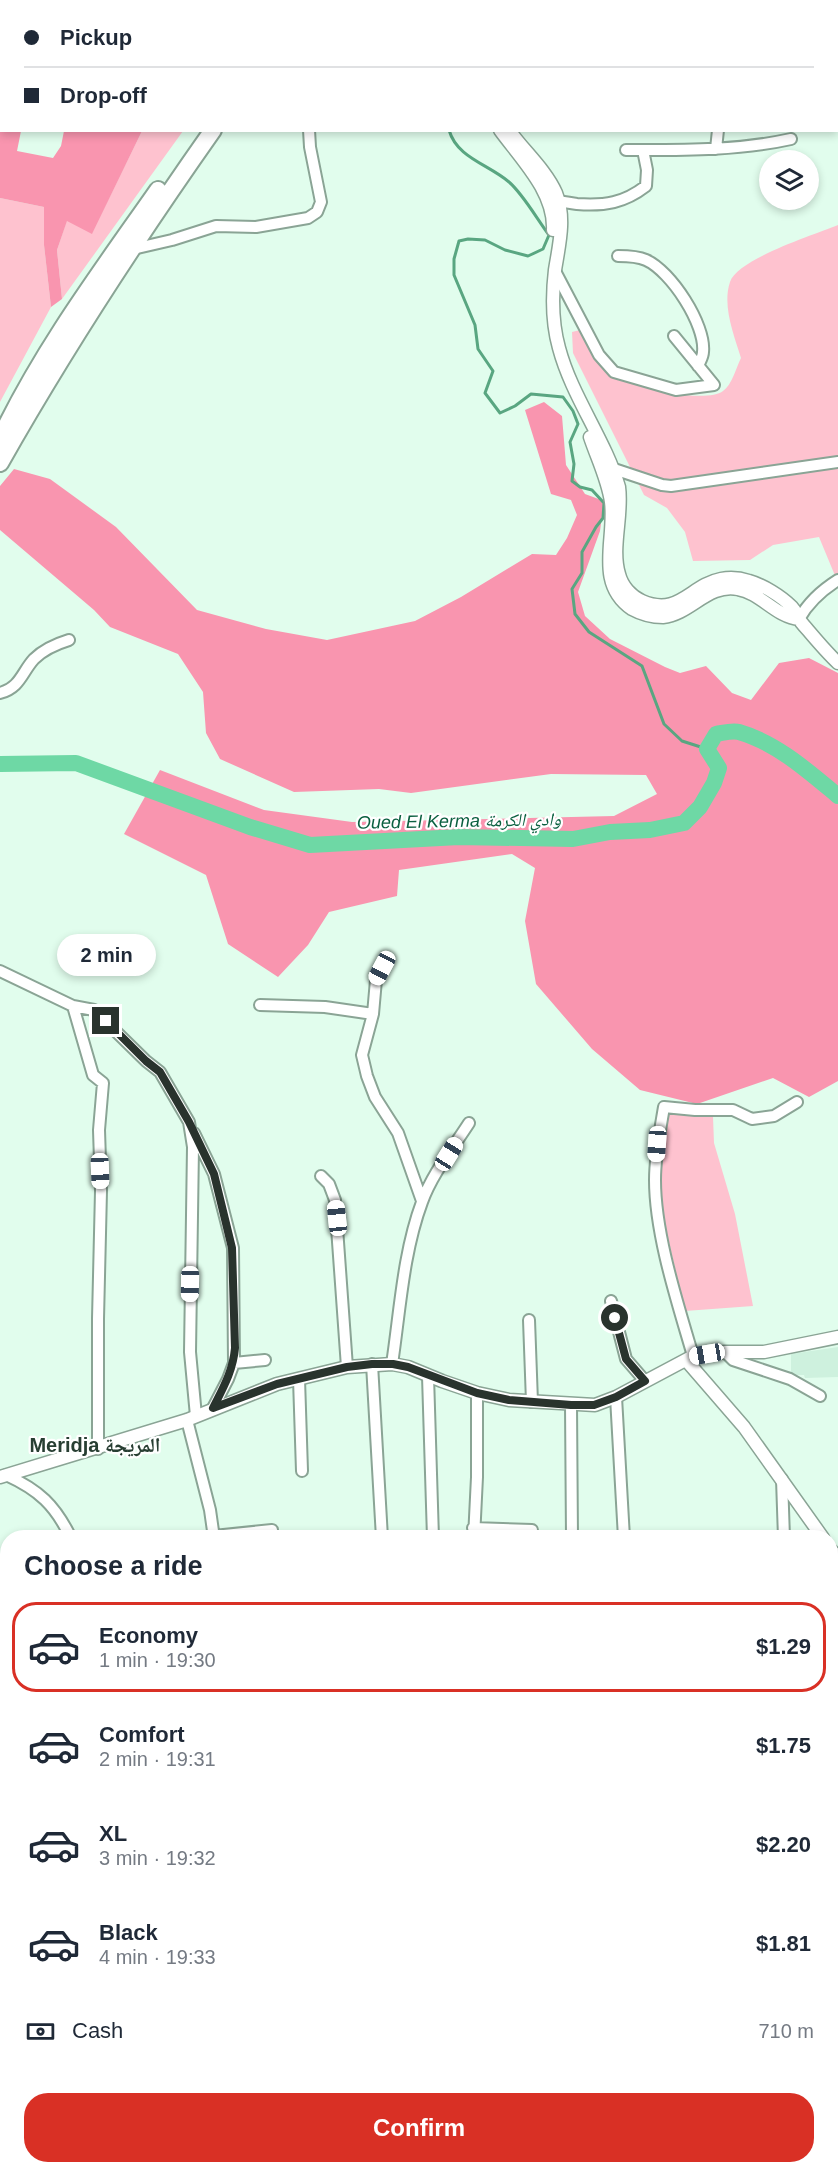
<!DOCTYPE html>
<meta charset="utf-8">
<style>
:root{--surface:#fff;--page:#f2f2f3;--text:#1f2937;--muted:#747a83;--line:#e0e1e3;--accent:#d93025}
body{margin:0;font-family:Arial,"Noto Naskh Arabic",sans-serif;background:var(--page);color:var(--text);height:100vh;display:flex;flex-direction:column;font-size:22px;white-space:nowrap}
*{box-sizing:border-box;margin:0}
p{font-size:20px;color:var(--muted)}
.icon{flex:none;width:33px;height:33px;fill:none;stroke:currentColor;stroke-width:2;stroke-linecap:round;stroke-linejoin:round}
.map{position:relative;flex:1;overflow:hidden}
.details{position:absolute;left:0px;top:1530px;width:838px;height:644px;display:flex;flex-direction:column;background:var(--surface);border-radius:24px 24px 0 0;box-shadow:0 3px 9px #0003}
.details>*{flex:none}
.top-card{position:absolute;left:0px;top:0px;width:838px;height:132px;box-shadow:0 3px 9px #0003;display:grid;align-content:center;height:132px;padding:0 24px;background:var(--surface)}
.tools{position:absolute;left:759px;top:150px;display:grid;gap:12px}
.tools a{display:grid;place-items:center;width:60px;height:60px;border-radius:50%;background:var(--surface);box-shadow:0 3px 9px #0003;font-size:30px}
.end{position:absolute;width:27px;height:27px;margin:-14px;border:8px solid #29332d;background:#fff;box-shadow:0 0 0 3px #fff}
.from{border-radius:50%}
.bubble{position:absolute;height:42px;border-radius:21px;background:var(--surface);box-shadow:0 3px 9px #0003;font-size:20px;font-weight:700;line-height:42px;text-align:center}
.car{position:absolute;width:18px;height:36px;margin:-18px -9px;border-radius:8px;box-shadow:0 0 4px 2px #0007;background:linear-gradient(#fff 24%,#345 0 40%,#fff 0 76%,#345 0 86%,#fff 0)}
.top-card b{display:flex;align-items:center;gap:21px;height:57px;font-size:22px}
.top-card b+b{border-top:2px solid var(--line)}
.top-card i{width:15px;height:15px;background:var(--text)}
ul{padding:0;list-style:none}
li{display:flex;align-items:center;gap:18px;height:90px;margin:0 12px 9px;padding:0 12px;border:3px solid transparent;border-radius:24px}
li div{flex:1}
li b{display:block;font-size:22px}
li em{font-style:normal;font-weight:700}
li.current{border-color:var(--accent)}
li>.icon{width:54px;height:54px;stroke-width:1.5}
h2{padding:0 24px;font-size:27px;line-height:72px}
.pay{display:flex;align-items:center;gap:15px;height:66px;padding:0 24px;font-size:22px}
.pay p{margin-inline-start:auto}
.primary-button{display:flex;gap:12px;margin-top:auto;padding:12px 24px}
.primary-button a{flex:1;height:69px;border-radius:24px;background:var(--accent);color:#fff;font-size:24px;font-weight:700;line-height:69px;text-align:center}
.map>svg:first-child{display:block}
.built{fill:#cef1de}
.green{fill:#fec2cf}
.forest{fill:#f995af}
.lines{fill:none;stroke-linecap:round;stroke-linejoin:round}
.stream{stroke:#59a681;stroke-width:3}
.river{stroke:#6ed8a5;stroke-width:16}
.minor-casing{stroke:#8aa495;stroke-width:14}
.tertiary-casing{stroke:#8aa495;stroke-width:15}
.trunk-casing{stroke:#8aa495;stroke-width:20}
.minor{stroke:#fff;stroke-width:10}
.tertiary{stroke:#fff;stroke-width:12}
.trunk{stroke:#fff;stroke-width:16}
.route{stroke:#29332d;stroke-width:8}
.labels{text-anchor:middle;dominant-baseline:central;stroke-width:4.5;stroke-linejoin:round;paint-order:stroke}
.water-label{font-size:18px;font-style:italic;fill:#0b6040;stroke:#fff}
.quarter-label{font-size:20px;font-weight:bold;fill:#273e32;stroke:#fff}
</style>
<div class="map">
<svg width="838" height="2173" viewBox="0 0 838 2173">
<rect width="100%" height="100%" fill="#e1fded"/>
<path class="built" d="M838,1347V1377L805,1378L804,1375H791V1354Z"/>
<path class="green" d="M142,131H183L62,299L57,250L67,220L92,233Z
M0,198L44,207V245L51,307L0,402Z
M838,225V577L836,578L819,537L773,545L750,560L693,561L685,532L667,508L644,495L573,353L572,332L580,330C587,342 594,359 604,369C620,386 705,405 723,391C732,385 736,368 741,358C734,335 722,306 730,282C737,259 814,235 838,225Z
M667,1113L713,1117L714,1143L735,1214L753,1306L685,1311L664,1221L659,1183Z"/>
<path class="forest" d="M0,23L2,130L21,131L17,151L53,158L61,146L64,131H142L92,234L67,221L57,250L62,299L51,307L44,245V207L0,198Z
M544,402L562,416L566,465L585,494L604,501L600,531L578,592L585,616L610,639L665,667L680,673L706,666L732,693L751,700L779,663L809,658L838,673V1081L809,1097L773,1078L697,1104L640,1090L592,1049L536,984L525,921L535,868L512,854L399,870L397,896L329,912L308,945L278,977L228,944L206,875L124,834L160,770L264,810L352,822L614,816L657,794L646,775L551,774L411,793L379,789L294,792L220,759L206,733L203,692L178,654L110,627L94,610L0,530V486L14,469L50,479L116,527L197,610L266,629L327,640L415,621L461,597L532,554L556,555L567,538L577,515L571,500L551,494L525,410Z
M831,2087H838V2173H619L629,2166H831Z"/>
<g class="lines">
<path class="stream" d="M380,0L382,2
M89,2L92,0
M0,13L2,14
M449,130C457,158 488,164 509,182C523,194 537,219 549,235L543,249L528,256L505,250L485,240L468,239L459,241L454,259V275L475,325L478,349L493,371L485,393L500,413L515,406L531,394L563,397L573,411L578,424L570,442L574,464L572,481L580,487L592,490L604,503L603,518L596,527L582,552V573L572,589L575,614L589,632L642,666L664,724L682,741L707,749"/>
<path class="river" d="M0,764L76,763L250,827L310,845L459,837L573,839L610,832L650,830L684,823L700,807L714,783L719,768L707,749L716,734C723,733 732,730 739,732C777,743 808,771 838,796"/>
<g class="minor-casing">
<path id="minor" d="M716,149L718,130
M626,150C681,150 737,151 791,139
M553,201C561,201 569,203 577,204C605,206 624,203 646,186L647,170L643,150
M133,249L172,240L216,226L256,227L308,218L317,212L321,202L310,147L309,130
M618,256C627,256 637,256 646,260C671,271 706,325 703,352C703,357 700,361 698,366
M555,271L599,355L614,372L676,390L714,385L674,336
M608,467L662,485L671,486L838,462
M799,619C808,603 822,590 838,580
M0,693C20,688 22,672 34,659C44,649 56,644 69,640
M382,968L376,980L373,1014L362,1055L367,1076L375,1097L398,1133L422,1201
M0,971L73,1006L94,1010L146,1061L160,1072L189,1122L193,1147L190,1352L196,1416
M260,1005L325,1007L373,1014
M73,1006L93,1075L103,1083L99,1130L101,1191L98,1319V1449
M194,1133L214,1174L233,1248L234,1363L228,1379L213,1408
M321,1176L329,1184L335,1200L347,1367
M611,1301L626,1359L645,1381
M529,1320L532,1402
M725,1352L733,1360L790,1379L820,1396
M693,1356C678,1304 655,1235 655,1180C655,1155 660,1131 664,1107L695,1110H733L752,1119L774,1116L797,1102
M234,1363L265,1360
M372,1364L382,1538
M392,1364C400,1311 403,1253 422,1202C432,1174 453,1148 469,1123
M428,1376L433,1538
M299,1379L302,1471
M616,1397L624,1538
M571,1405L572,1538
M187,1420L210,1510L214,1538
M6,1475C39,1490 55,1505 71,1538
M782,1479L784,1538
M473,1528L532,1530
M214,1536L272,1530
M474,1538L477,1477V1393
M0,1908L8,1915
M0,2009L8,2008
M0,2126L7,2125
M116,2166L118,2173
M162,2166L164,2173
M243,2166L245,2173
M284,2166L286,2173
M360,2166L363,2173
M309,2173L313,2171V2166
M336,2173L346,2166
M410,2173L422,2166
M455,2173L458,2166
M532,2173L544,2166
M596,2173L602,2166"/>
</g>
<g class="tertiary-casing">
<path id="tertiary" d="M414,0L415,2
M425,0L426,2
M500,130C521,159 555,192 553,230
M509,130C524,151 546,170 556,193C566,218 559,245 555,270C552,295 552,323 559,348C572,397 605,439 619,487C623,515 611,548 619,574C622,586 631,596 642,601C679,617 690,585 721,579C731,577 740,578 749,581C763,585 781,596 792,607C796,611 797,617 801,622C813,636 825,651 838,663
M590,437C597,458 608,480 611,502C616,539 594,583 632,609C641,614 652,617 663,617C691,614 708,583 738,589C761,593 776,617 799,619
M686,1360L744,1427L823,1538
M0,1477L187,1420L277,1384L347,1367L392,1364L408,1367L442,1381L477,1393L509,1400L595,1405L616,1397L693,1356L725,1352H764L838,1337
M831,1550L838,1557"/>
</g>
<g class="trunk-casing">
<path id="trunk" d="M291,2L292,0
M0,439C42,350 102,270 158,190
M0,463C65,348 137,238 213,130"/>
</g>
<use href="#minor" class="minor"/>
<use href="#tertiary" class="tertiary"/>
<use href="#trunk" class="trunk"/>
</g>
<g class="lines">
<path class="route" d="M106,1021L146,1061L160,1072L189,1122L214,1174L232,1248L235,1348C233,1371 223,1388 213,1408L277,1384L347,1367L372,1364H393L408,1367L477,1393L509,1400L571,1405H594L616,1397L645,1381L626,1359L615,1318"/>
</g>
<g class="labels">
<g class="water-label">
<text transform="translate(459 821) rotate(-1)">Oued El Kerma وادي الكرمة</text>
</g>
<g class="quarter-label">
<text x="95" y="1445">Meridja المريجة</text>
</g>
</g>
</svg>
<div class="tools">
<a><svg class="icon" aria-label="layers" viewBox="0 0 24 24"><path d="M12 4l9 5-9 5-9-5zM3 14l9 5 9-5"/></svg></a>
</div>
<i class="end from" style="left:615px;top:1318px"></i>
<i class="end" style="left:106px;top:1021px"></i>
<div class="bubble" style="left:57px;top:934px;width:99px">2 min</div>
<i class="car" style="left:382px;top:968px;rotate:208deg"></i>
<i class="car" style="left:657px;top:1144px;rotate:184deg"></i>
<i class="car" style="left:449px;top:1154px;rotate:32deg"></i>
<i class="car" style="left:100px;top:1171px;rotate:178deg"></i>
<i class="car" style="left:337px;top:1218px;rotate:354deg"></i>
<i class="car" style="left:190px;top:1284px;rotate:181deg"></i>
<i class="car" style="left:707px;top:1354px;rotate:260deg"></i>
<div class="top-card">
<b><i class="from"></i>Pickup</b>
<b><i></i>Drop-off</b>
</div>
<section class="details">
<h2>Choose a ride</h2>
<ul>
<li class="current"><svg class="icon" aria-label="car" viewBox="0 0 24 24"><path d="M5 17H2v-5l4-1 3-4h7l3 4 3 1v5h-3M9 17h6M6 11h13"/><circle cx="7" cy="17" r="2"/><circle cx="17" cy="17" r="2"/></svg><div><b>Economy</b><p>1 min · 19:30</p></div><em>$1.29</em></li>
<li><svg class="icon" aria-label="car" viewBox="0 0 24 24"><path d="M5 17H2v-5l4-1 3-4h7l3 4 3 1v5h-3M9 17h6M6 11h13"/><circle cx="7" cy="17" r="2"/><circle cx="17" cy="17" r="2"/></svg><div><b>Comfort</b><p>2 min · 19:31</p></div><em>$1.75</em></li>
<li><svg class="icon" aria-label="car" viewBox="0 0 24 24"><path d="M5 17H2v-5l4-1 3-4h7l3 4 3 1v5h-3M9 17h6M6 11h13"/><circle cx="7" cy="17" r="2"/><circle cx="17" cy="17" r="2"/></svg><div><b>XL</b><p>3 min · 19:32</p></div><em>$2.20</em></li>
<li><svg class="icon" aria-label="car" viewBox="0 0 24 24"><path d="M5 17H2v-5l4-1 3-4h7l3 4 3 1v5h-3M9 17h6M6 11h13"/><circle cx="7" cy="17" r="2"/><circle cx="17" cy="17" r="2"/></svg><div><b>Black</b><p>4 min · 19:33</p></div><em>$1.81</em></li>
</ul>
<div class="pay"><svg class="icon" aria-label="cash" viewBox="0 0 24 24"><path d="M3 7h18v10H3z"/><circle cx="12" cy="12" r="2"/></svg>Cash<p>710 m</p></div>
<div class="primary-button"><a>Confirm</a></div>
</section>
</div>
